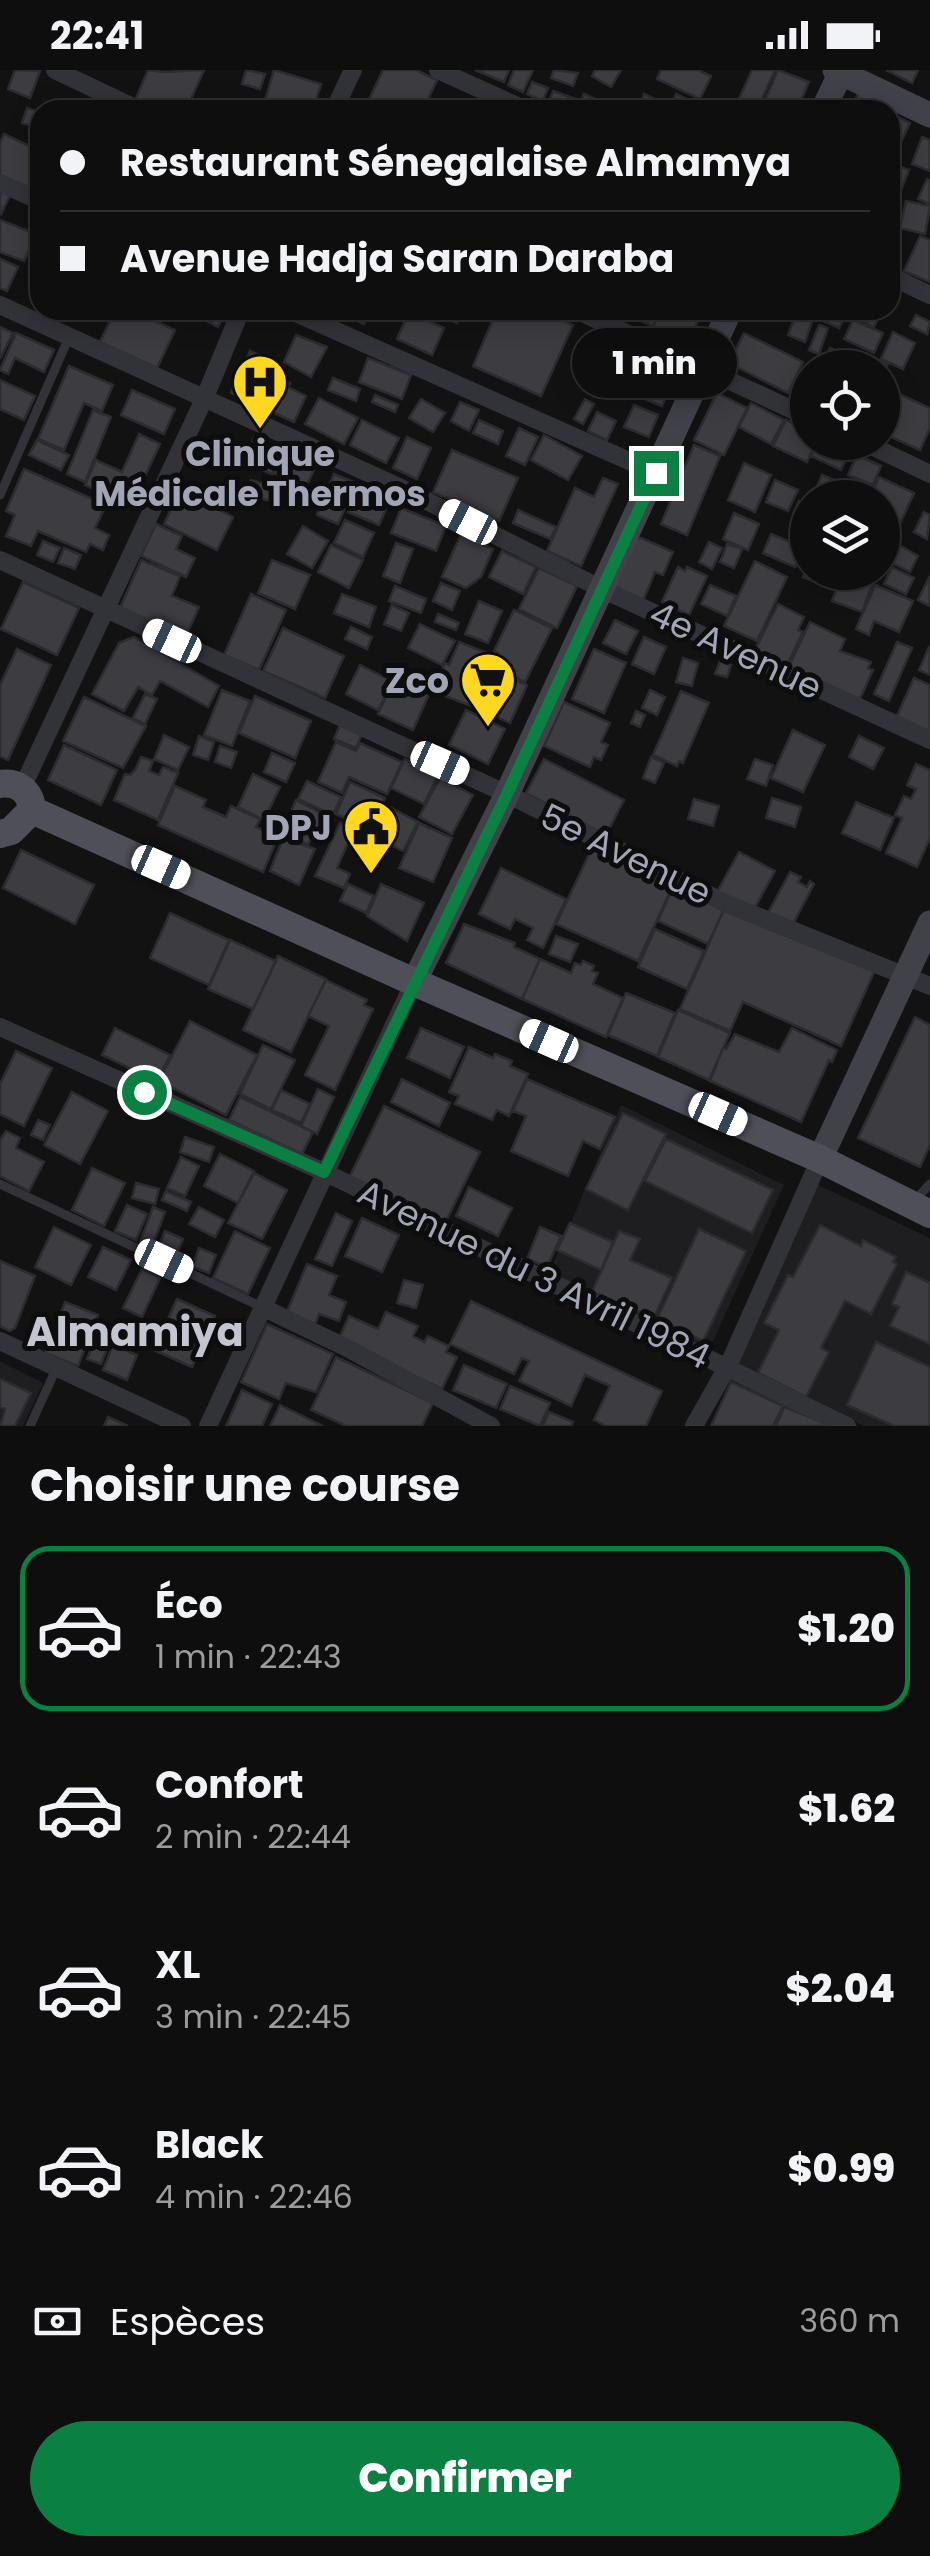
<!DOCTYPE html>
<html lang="fr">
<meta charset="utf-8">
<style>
:root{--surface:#0e0e0e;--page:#1c1c1c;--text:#f1f3f6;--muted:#9b9c9e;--line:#2e2e2e;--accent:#0b8043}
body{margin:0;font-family:Poppins,sans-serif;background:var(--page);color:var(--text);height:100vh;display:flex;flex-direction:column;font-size:38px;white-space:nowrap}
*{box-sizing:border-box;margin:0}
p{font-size:32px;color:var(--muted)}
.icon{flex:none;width:55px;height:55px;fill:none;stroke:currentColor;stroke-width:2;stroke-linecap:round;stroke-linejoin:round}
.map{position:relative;height:1356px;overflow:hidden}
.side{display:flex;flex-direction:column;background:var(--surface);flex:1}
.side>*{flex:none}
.hud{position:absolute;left:30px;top:30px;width:870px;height:220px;border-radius:30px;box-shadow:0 5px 25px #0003,0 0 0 2px var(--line);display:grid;align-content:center;height:220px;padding:0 30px;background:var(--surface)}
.controls{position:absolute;left:790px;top:280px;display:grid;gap:20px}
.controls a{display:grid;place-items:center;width:110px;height:110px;border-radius:50%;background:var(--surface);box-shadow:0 5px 25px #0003,0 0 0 2px var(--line);font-size:50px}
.end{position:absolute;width:45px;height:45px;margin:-22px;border:12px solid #0b8043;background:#fff;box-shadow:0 0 0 5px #fff}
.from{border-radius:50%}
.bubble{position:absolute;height:70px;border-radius:35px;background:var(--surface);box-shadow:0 5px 25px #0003,0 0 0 2px var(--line);font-size:32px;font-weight:800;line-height:70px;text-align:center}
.car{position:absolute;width:30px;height:60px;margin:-30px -15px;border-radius:12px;box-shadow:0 0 8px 2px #0007;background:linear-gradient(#fff 24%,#345 0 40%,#fff 0 76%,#345 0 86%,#fff 0)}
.hud b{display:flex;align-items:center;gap:35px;height:95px;font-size:38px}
.hud b+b{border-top:2px solid var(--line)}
.hud i{width:25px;height:25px;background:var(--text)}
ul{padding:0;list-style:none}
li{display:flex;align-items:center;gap:30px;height:165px;margin:0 20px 15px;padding:0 10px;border:5px solid transparent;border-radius:30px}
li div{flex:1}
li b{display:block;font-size:38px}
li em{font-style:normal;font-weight:800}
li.on{border-color:var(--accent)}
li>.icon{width:90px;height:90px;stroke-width:1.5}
h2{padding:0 30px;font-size:45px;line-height:120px}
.pay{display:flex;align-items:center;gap:25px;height:110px;padding:0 30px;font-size:38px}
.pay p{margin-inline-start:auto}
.button{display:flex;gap:20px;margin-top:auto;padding:20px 30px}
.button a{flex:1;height:115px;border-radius:60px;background:var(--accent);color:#fff;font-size:40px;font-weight:800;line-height:115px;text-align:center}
.status{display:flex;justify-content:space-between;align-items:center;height:70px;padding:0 50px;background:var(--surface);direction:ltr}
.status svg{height:28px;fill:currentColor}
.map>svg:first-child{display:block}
.built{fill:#1e1e20}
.building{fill:#3c3c41;stroke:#2c2b30;stroke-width:2.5}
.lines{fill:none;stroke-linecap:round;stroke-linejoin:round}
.lane{stroke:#323239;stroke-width:9}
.street{stroke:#323239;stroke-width:18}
.secondary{stroke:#404149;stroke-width:25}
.primary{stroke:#4e4f58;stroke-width:28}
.route{stroke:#0b8043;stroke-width:12}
.labels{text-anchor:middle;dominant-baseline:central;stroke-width:10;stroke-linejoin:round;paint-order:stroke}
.poi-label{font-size:35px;font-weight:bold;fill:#a2a5b5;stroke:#0d0d0e;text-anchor:end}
.street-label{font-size:35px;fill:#a2a5b5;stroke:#0d0d0e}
.quarter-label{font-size:40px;font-weight:bold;fill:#c3c5d1;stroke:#0d0d0e}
</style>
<div class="status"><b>22:41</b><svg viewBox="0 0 49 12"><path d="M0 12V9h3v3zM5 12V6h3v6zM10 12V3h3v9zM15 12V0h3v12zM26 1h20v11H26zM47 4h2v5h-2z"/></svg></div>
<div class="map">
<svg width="930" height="1356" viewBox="0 0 930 1356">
<rect width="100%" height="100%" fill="#121213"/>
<path class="built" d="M621,1035L784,1115L709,1280L549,1204Z
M816,1114L930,1168V1356H864L730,1293Z
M0,1291L43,1313L23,1356H0Z"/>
<path class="building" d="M15,0L40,1L30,28L8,19Z
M148,0L163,2L204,0L186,40H145L133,35Z
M246,0L265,4L260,19L242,14Z
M274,0L321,14L313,40H287L264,34Z
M383,0H416L437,10L423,40H364Z
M475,0H509L504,12Z
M514,0H533L523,22L508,15Z
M554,0L578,3L573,16L551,8Z
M595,0H621L611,17L592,6Z
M661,0H698L711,6L700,29L657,9Z
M752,0H775L757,40H734Z
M778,0L809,12L797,40H761Z
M886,0H918L912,13Z
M532,12L548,18L543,31L527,24Z
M860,20L889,34L887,40H850Z
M553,21L576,29L571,40L547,36Z
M584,24L619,40H577Z
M644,24L655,29L650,40H638Z
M676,24L697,34L694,40H669Z
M27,38L40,42L36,57L22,53Z
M894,45L910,53L899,76L890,71V53Z
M4,64L40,81V124L0,105V73Z
M922,67L930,70V101L912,94Z
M890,93L909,100L898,128L890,125Z
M927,109L930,110V134L918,129Z
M0,117L11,123L1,144L0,143Z
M906,131L930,136L925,164L900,158Z
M0,150L36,164L24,191L0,182Z
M920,166L930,170V212L904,201Z
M0,189L18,197L7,221L0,218Z
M40,208V233L31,229Z
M115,240H131L175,260L157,298L100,272Z
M186,240H226L218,257Z
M347,240H370L364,254L345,245Z
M427,240H463L457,253Z
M497,240H538L573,255L541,326L473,296Z
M617,240H660L653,256Z
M660,240L678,247L681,240H703L688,273L653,257Z
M799,240H848L839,258Z
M862,240L881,242L874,257L857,248Z
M409,242L444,258L432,285L397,269Z
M796,243L813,249L805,272L788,265Z
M916,245L930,252L927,264L910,256Z
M853,250L883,263L874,283L844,269Z
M819,255L828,258L819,284L809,280Z
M0,257L13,263L0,289Z
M893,262L915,273L903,299L881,289Z
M16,263L54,280L44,302L15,288L8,304L0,300Z
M744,263L803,292L788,323L729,293Z
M296,265L327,277L311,307L284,292Z
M612,270L644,283L635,307L603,294Z
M830,278L850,287L845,298L822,294Z
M250,281L283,296L277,307L290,313L288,317L306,326L294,352L231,323Z
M866,284L888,294L882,307V298H860Z
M368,288L411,305L402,329L359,312Z
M653,290L677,300L662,336L638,326Z
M69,296L113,315L102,341L84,333L64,380L38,369Z
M604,305L629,311L625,329L600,323Z
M333,308L360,319L356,331L328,320Z
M0,310L35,326L24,350L0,339Z
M888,319L930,338V358L920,380L882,363V332Z
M132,320L175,339L164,364L121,345Z
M717,323L747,338L724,385L694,370Z
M375,325L398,335L395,342L372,332Z
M319,328L358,348L344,374L305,354Z
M421,329L445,343L433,362L409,348Z
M585,329L594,334L583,354L574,349Z
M460,332L479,340L469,361L451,351Z
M751,333L784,350L771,374L739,357Z
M634,335L658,345L649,367L624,357Z
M93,340L111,347L85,412L67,404Z
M597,342L616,351L607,370L588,361Z
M362,350L399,368L386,393L350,375Z
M479,350L503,361L498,374L473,363Z
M786,350L808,360V372H816L807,392L773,376Z
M519,358L538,367L525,395L506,386Z
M139,364L160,374L130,438L85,415L96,390L122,402Z
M544,365L582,386L568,410L531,390Z
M254,367L283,380L272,404L244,392Z
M407,367L431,378L417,409L393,398Z
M37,370L69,385L61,400L29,385Z
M817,372H837L851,379L841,400L811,386Z
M285,375L304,382L301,389L316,395L306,417L274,403Z
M694,375L720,386L687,465L661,454Z
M452,380L518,408L499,451L433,422Z
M857,385L881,396L873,415L848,405Z
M744,393L771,405L755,442L728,430Z
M24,399L106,435L95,458L109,465L103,480L90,474L86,482L38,461L31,476L6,466L15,445L6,441Z
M334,404L356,413L338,454L317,445Z
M822,405L839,412L832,428L813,427Z
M879,407L914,423L893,469L882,464V428H870Z
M603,408L618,414L581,496L547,481L575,418L594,427Z
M251,410L282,419L277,433L247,424Z
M775,410L798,420L788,441L766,432Z
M358,419L389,432L379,455L348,442Z
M180,420L233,447L217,480L164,454Z
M799,431L808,435V451L793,444Z
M401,438L446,456L436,481L391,463Z
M518,440L556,457L550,469L513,453Z
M924,442L930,445L927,469L914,462Z
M734,443L759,454L748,480L723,469Z
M345,450L374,463L363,487L334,473Z
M156,454L182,466L176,479L195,488L186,507L141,486Z
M303,456L328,471L312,498L287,484Z
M461,464L493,479L481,507L466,518L442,507Z
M771,464L803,477L795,497L763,483Z
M641,468L673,482L663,505L655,502L642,533L610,518L634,469Z
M43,471L60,478L53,492L37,485Z
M709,472L722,478L712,499L699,492Z
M396,473L413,479L400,513L383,506Z
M727,474L742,479L734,498L720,492Z
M331,475L363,490L349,518L318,502Z
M899,475L918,486L910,502L890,492Z
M64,478L81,485L75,499L58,493Z
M502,481L536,497L523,524L489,507Z
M141,490L180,506L172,526L199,537L184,571L120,538Z
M272,490L310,505L295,539L258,523Z
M755,491L787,507L757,571L724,556Z
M678,497L685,501L687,497L707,506L689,545L662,532Z
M808,497V502H840L832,519L803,507Z
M892,497L914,508L906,524L884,514Z
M539,498L577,516L557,558L519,539Z
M843,502L873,512L862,542L832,531Z
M930,506V536L918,530Z
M23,512L79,538L57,585L1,559Z
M441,513L460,521L452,540L433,531Z
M710,515L736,526L727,546L701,534Z
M875,515L913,531L899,562L874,551L869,565L856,559Z
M395,516L426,529L421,543L389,531Z
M251,524L286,540L259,600L224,585Z
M342,524L376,537L369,557L334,543Z
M479,531L502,541L488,573L465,564Z
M778,534L804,547L798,560L803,562L786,597L754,582Z
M392,535L409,543L401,561L384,554Z
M514,540L552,558L525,612L492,595L498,583L494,581Z
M438,544L459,553L456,560L435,552Z
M615,550L638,561L626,584L603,573Z
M810,552L845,569L840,581L871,592L868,598L873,600L859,631L788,598Z
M420,554L455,571L442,595L408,578Z
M351,557L372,567L367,579L345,569Z
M283,558L344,586L325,628L263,601Z
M134,567L219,616L208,637L160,611L152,625L138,617L124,641L92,624L119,573Z
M644,567L666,577L654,604L632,594Z
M459,572L492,585L471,636L440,624L444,614L437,611L445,593L449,595Z
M897,572L912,578L889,631L874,624Z
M929,577H930V605L919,600Z
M17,579L51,595L8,690L0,686V615Z
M594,579L626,593L604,643L572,629Z
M683,588L698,593L692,616L676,612Z
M720,591L731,595L727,607L715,604Z
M360,595L392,611L378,640L346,624Z
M399,597L434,613L413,660L378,644Z
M492,599L527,615L510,653L475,637Z
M914,608L930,615V663L896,648Z
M222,620L250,631L232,676L204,665Z
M650,620L665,627L657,645L642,638Z
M681,621L709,633L683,693L679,691L677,696L653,685Z
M145,624L157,629L145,654L133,648Z
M255,626L311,651L295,688L239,663Z
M84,627L146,656L123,698L63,671Z
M564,632L610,653L601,672L608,675L601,690L594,687L590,697L544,676Z
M466,640L505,659L488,694L449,675Z
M636,641L645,645L640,657L631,653Z
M340,655L362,664L356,678L334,669Z
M793,660L825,675L803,722L771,708Z
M164,665L189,677L178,700L154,689Z
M199,666L214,672L208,690L193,685Z
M859,666L884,678L873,699L849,687Z
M336,672L356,681L360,673L402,692L387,724L349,707L342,723L318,712Z
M64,675L117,700L101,735L48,710Z
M220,676L237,682L231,698L215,692Z
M272,683L295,693L286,712L264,702Z
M141,687L153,691L149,701L159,705L163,697L178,703L158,750L114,730L125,704L130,705L135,700Z
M651,687L664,693L655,713L643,708Z
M405,689L438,705L424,734L391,718Z
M544,689L624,730L606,765L526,723Z
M755,689L773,695L766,716L747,709Z
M916,694L930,700V768L917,797L886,783L902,748L895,745L904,726L911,729L916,719L907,715Z
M253,704L280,717L264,750L238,737Z
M440,708L473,725L452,764L419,747Z
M307,711L341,727L333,745L298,729Z
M350,712L385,728L371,760L336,744Z
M175,716L206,730L203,737L226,747L231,736L260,749L256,757L278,767L263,802L158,755Z
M772,728L801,737L795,757L766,748Z
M694,729L719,736L713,756L688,749Z
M296,730L334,750L326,767L314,762L308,775L288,763L287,751Z
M856,732L894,748L880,780L842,763Z
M386,735L418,752L403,781L370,764Z
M340,753L354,759L337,798L350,804L344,818L315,806Z
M419,753L452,768L433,812L399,798Z
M283,768L315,779L299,815L270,801Z
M594,774L675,811L638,891L556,854Z
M21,780L94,815L75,854L3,818Z
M739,782L775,801L752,843L716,824Z
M501,798L566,829L543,878L527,870L533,858L515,849L510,859L479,844Z
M790,802L801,807L798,812L807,817L810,811L814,814L792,856L768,843Z
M675,812L726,835L708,874L658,851Z
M348,814L374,826L366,843L340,831Z
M381,814L424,833L407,871L367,846Z
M726,835L875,900L841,976L743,932L730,961L680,939Z
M170,843L229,870L209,915L150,888Z
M464,854L515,873L514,877L540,889L522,929L446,893Z
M655,859L704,881L687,919L638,897Z
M556,866L578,874L570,892L549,884Z
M230,870L276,891L253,939L208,919Z
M278,886L326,909L291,982L243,960Z
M540,889L571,903L575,893L581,895L583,891L594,896L592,901L598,903L593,914L623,928L606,967L522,929Z
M326,910L367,930L364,935L373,939L335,1020L305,1005L329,956L308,946Z
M626,923L675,943L657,986L608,965Z
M678,940L730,963L709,1010L658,987Z
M915,947L930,955V1075L920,1097L858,1068Z
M190,951L257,985L226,1045L159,1011Z
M115,958L170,985L157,1011L102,985Z
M421,958L464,977L450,1008L407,988Z
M792,958L837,980L832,992L829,990L801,1052L710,1011L723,978L726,979L735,964L779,982Z
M263,975L295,990L271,1039L240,1024Z
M469,977L493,988L495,984L512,991L510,996L528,1004L509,1046L497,1040L492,1050L455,1034L459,1026L449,1022Z
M16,981L52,998L24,1056L0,1044V1014Z
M402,1009L450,1033L439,1056L391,1032Z
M527,1009L615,1047L600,1079L583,1071L568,1106L511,1081L526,1046L513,1041Z
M318,1019L334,1027L317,1064L301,1056Z
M281,1020L310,1034L301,1053L272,1040Z
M72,1022L108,1041L80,1094L44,1075Z
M240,1027L313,1062L302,1084L229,1050Z
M384,1036L480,1082L445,1153L350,1106Z
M623,1043L666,1064L628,1140L586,1119Z
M38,1050L50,1055L43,1070L31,1065Z
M6,1061L20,1068L16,1078L44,1092L29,1121L0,1106V1070Z
M185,1067L214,1077L209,1092L180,1082Z
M666,1069L773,1120L752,1163L645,1111Z
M220,1084L254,1101L238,1133L204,1116Z
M181,1087L199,1096L185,1126L167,1118Z
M92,1098L125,1113L104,1156L72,1140Z
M254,1103L287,1120L262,1169L228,1153Z
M136,1113L159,1119L155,1134L132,1128Z
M469,1117L512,1138L498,1166L456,1146Z
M166,1121L191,1132L187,1141L162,1130Z
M127,1135L147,1144L136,1170L115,1161Z
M153,1137L165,1142L152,1177L140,1172Z
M199,1137L224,1150L215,1167L189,1154Z
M336,1143L352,1151L332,1196L315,1189Z
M362,1148L399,1165L382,1202L345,1186Z
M570,1153L613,1172L601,1200L557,1180Z
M820,1155L861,1176L863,1170L896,1187L893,1192L897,1194L871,1244L845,1231L821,1278L829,1282L806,1327L758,1303L779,1260L764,1253L788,1205L793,1207Z
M54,1157L91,1175L71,1215L35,1197Z
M540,1157L561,1166L547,1197L527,1189Z
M699,1159L746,1181L703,1271L657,1249Z
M165,1161L183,1169L175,1188L157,1180Z
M235,1161L270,1178L248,1224L213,1208Z
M619,1161L640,1169L630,1190L672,1208L654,1248L592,1222Z
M103,1177L131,1190L116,1220L88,1207Z
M199,1178L216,1185L209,1203L192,1197Z
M0,1191L35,1206L15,1258L10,1261L0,1256Z
M307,1194L337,1206L329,1225L346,1232L339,1251L319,1244L315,1255L286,1244Z
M142,1199L160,1208L142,1247L123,1238Z
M906,1202L930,1213V1274L890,1256L899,1237L892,1234Z
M404,1210L423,1215L416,1238L397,1233Z
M177,1229L215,1246L192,1297L154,1280Z
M471,1231L662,1321L646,1356H606L594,1350L610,1316L585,1305L571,1336L519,1311L529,1291L522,1288L514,1304L450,1274Z
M65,1232L98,1245L78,1296L45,1283Z
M386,1242L418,1256L413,1266L424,1272L428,1266L449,1276L446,1282L457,1287L442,1319L338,1271L349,1246L378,1259Z
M267,1254L333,1284L316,1322L286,1313L279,1329L241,1312Z
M95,1269L109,1274L101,1294L87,1289Z
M876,1272L930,1297V1356H894L847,1335Z
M113,1275L137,1285L127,1310L103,1300Z
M336,1287L433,1333L422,1356H346L311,1340Z
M464,1295L507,1314L496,1338L453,1320Z
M0,1309L31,1323L15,1356H0L5,1339L0,1337Z
M731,1312L783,1336L773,1356H711Z
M510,1316L550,1333L540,1356L500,1339Z
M242,1320L272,1334L262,1356H226Z
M280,1335L323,1356H270Z
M784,1337L833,1356H776Z
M549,1342L573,1352L571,1356H543Z
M108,1347L128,1356H104Z"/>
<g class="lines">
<path class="lane" d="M0,425L69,267
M0,1114L262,1237
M915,1130L930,1114
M30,1356L57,1297"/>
<path class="street" d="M55,0L139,40
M438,0L526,40
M334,40L353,0
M0,113L40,131
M890,206L930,225
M0,235L401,418L602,519L930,670
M289,240L656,403
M576,240L808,347
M863,372L930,404
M0,490L507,724L725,833L930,916
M22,718L205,327L241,240
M0,957L324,1102L847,1356
M262,1237L351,1280L491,1356
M0,1271L182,1356
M208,1356L414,912
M694,1356L729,1294L820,1089"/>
<path class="secondary" d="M835,0L930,45
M823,40L842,0
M414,912L507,724L730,240
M820,1089L930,853"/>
<path class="primary" d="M0,714C18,711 31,722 32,740L11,761L0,764
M32,740L414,912L820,1089L930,1144"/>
</g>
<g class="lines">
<path class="route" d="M144,1022L324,1102L507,724L656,403"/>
</g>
<defs>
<g id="hospital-pin" transform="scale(2.875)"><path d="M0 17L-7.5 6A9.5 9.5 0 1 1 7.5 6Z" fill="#fdd720" stroke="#0d0d0e"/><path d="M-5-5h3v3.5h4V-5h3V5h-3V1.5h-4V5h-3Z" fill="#111"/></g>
<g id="supermarket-pin" transform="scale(2.875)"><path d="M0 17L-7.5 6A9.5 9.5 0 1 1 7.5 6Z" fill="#fdd720" stroke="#0d0d0e"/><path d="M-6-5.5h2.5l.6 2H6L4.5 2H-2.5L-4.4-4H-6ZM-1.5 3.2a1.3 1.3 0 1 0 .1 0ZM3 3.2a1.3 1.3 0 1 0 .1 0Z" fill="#111"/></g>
<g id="civic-pin" transform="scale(2.875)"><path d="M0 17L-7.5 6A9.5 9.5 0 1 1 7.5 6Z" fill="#fdd720" stroke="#0d0d0e"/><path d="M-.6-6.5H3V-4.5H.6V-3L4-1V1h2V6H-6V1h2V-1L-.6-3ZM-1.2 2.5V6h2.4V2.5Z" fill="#111"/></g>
</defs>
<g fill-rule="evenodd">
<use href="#hospital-pin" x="260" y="312"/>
<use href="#supermarket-pin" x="488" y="610"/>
<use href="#civic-pin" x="371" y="757"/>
</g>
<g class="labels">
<g class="poi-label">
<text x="260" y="383" text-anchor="middle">Clinique<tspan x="260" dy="40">Médicale Thermos</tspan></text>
<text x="449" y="610">Zco</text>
<text x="332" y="757">DPJ</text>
</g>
<g class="street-label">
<text transform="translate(736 580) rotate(25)">4e Avenue</text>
<text transform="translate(626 784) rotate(26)">5e Avenue</text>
<text transform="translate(534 1204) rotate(26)">Avenue du 3 Avril 1984</text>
</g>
<g class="quarter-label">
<text x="135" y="1262">Almamiya</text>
</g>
</g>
</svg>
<div class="controls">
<a><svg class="icon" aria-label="locate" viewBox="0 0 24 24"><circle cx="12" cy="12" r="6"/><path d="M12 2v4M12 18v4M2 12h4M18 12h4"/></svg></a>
<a><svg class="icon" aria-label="layers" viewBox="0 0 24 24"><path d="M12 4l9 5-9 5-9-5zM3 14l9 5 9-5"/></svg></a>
</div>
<i class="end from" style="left:144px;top:1022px"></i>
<i class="end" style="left:656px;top:403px"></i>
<div class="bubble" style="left:572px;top:258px;width:165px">1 min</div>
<i class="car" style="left:468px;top:452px;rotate:297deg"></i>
<i class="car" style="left:172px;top:571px;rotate:295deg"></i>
<i class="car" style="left:440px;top:693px;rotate:114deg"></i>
<i class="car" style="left:161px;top:797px;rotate:114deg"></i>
<i class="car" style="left:549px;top:971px;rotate:294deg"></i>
<i class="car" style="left:718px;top:1044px;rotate:114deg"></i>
<i class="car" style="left:164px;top:1191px;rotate:115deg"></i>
<div class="hud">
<b><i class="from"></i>Restaurant Sénegalaise Almamya</b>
<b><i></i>Avenue Hadja Saran Daraba</b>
</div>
</div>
<section class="side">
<h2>Choisir une course</h2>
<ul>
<li class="on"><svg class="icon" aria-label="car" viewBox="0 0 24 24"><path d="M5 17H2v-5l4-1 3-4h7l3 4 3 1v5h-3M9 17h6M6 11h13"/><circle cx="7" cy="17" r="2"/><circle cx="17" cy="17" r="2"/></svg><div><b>Éco</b><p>1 min · 22:43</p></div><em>$1.20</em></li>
<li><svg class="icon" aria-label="car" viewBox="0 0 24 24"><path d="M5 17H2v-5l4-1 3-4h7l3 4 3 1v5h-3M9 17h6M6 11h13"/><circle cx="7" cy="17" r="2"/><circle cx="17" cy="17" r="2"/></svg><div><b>Confort</b><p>2 min · 22:44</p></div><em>$1.62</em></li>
<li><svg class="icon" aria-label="car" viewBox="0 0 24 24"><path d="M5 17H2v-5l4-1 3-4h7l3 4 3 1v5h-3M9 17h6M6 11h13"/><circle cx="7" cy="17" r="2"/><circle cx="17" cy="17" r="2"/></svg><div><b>XL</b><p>3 min · 22:45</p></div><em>$2.04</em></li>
<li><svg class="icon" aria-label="car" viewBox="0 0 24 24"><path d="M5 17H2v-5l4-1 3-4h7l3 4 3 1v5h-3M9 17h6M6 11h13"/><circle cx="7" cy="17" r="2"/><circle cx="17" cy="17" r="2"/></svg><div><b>Black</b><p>4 min · 22:46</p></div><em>$0.99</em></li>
</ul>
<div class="pay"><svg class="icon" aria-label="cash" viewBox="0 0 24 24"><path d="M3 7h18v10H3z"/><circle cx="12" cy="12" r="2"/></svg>Espèces<p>360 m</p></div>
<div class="button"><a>Confirmer</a></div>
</section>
